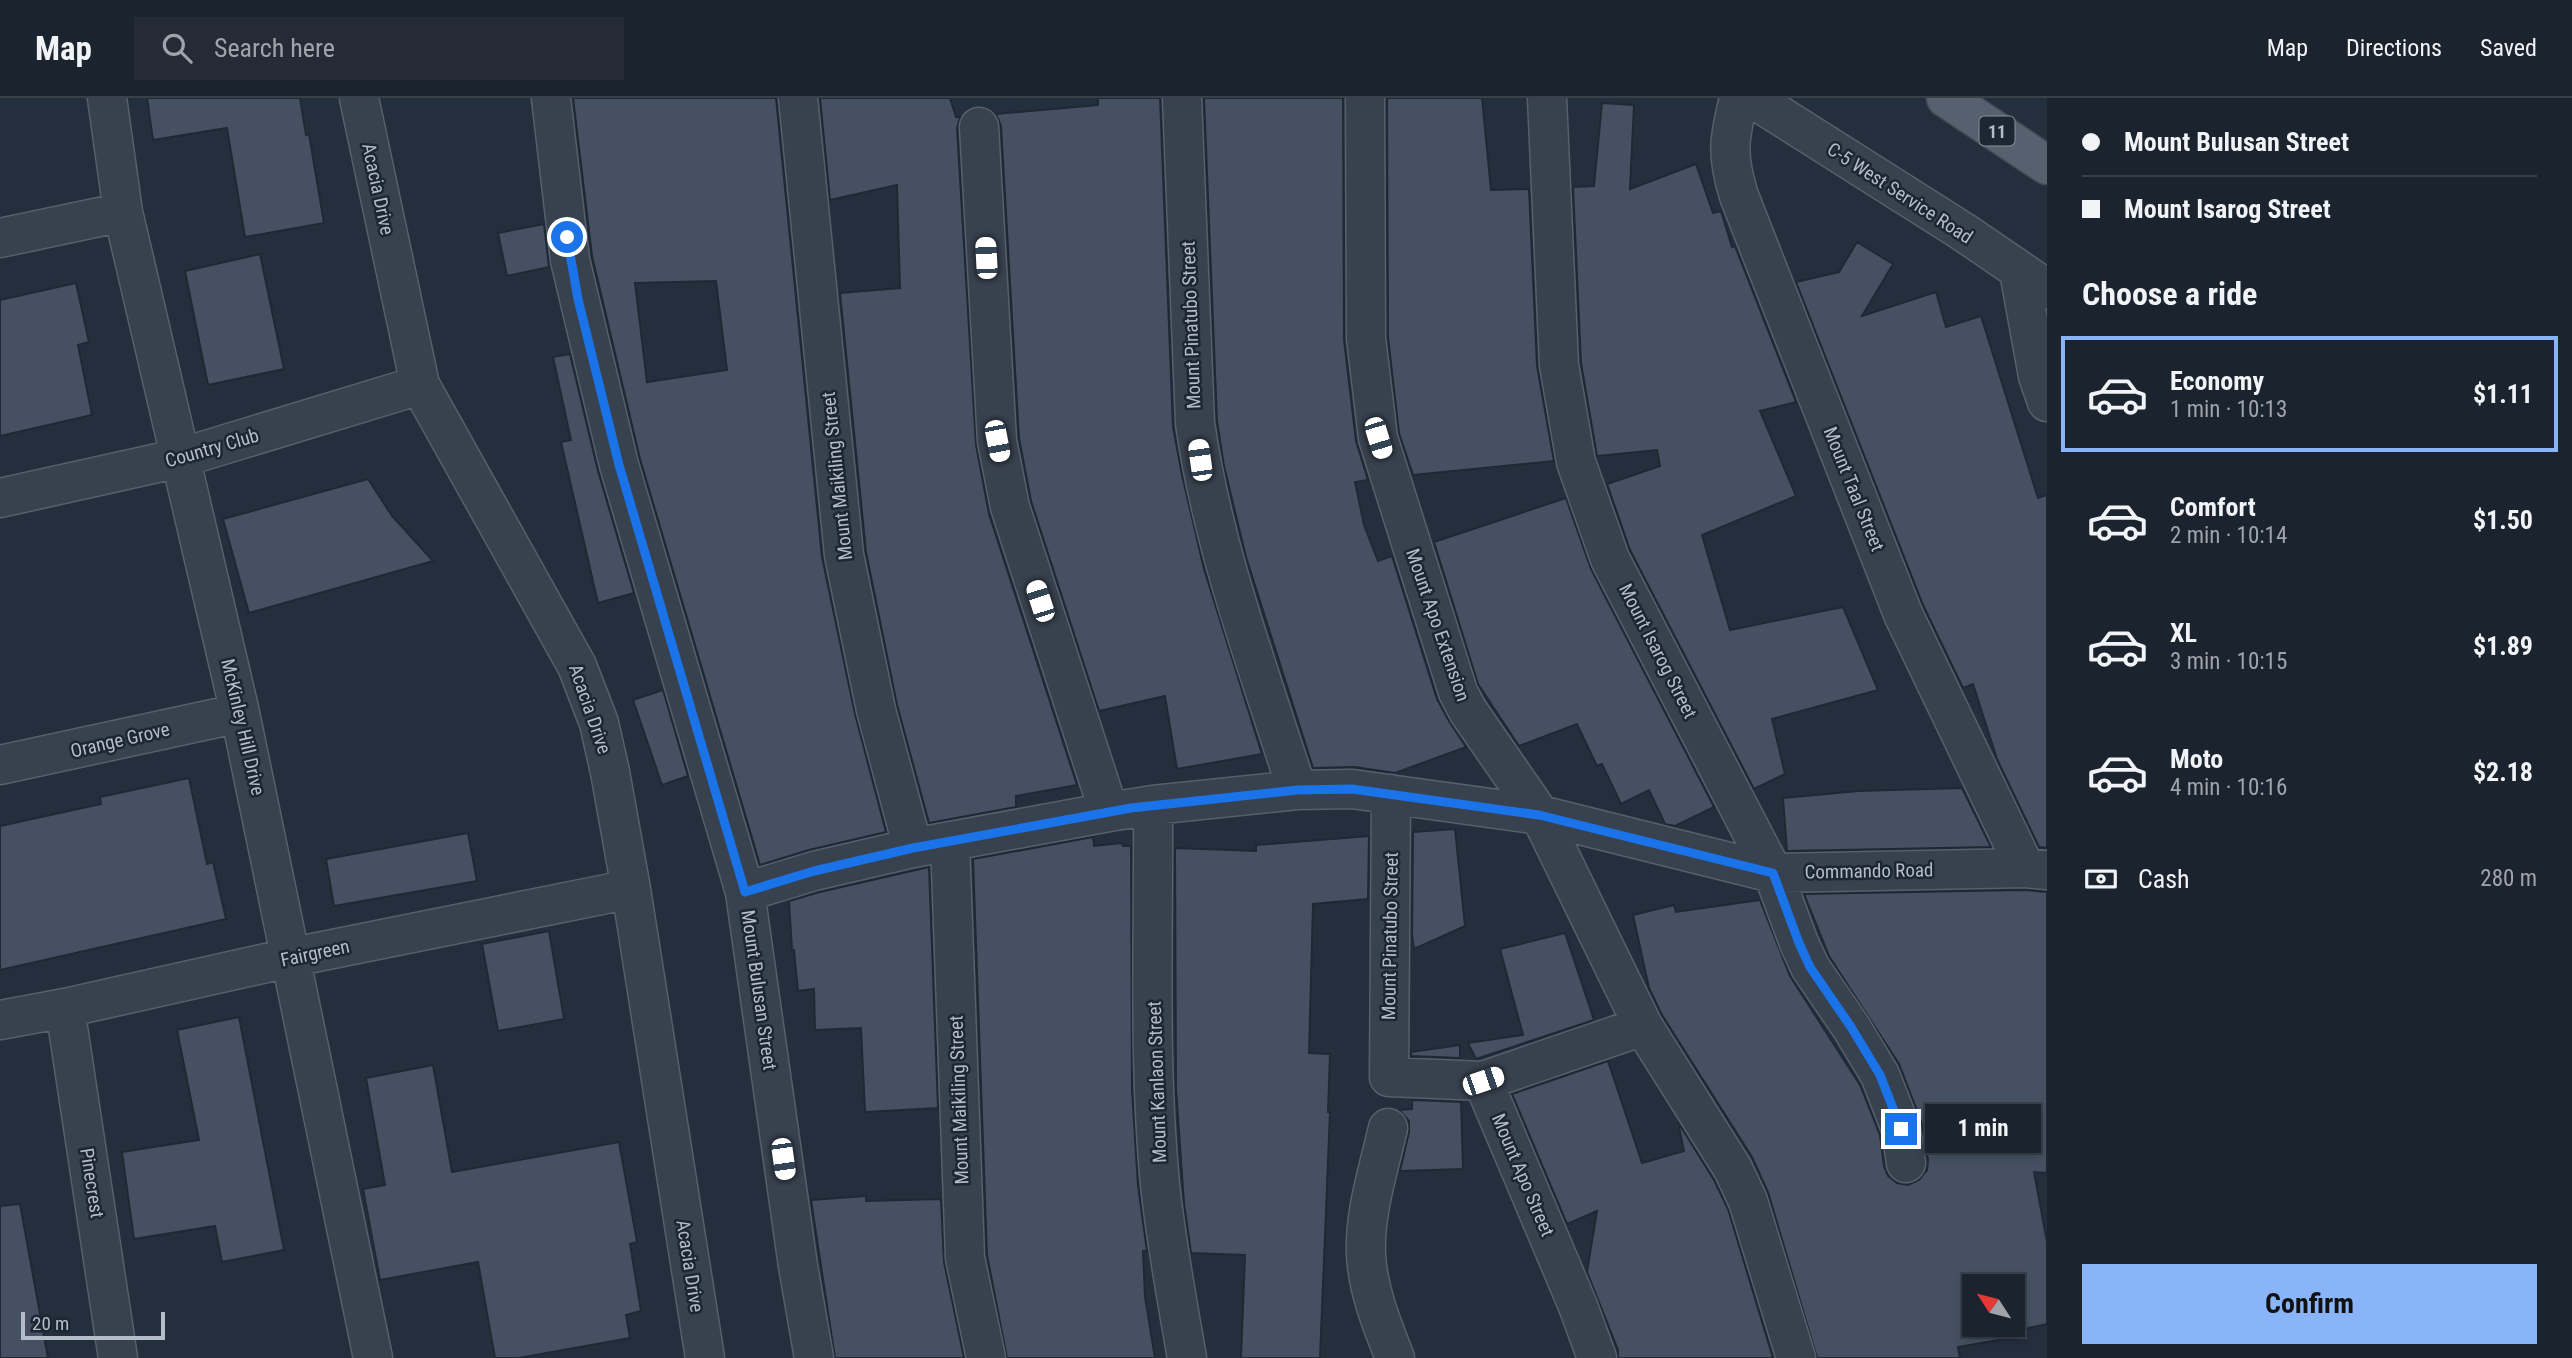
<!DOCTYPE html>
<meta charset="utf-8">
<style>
:root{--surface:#1b232e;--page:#242b36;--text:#f1f3f6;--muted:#a0a4aa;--line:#39404a;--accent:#8ab4f8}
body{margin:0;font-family:"Roboto Condensed",sans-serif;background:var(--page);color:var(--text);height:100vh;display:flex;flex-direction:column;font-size:26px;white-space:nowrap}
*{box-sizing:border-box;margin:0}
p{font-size:23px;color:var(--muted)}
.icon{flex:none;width:38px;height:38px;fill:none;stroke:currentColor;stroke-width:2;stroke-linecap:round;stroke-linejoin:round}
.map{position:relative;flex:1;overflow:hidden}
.sheet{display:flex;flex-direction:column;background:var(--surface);width:525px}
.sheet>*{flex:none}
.top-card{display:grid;align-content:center;height:154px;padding:0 35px;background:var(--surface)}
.needle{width:46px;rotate:306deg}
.buttons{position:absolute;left:1962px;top:1176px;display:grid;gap:14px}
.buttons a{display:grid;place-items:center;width:63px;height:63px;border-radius:0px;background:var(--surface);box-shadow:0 4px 10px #0003,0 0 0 2px var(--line);font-size:35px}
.scale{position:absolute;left:21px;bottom:18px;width:144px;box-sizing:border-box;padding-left:7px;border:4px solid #b4bcc9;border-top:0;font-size:19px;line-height:24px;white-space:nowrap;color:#b4bcc9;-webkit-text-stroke:5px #1d2633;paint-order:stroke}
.end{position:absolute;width:32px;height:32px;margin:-16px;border:9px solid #1a73e8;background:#fff;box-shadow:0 0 0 4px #fff}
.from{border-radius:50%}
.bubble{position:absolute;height:49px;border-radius:0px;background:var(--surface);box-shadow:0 4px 10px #0003,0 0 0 2px var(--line);font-size:23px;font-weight:700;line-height:49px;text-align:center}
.car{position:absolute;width:21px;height:42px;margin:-21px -10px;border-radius:9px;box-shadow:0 0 5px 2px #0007;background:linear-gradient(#fff 24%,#345 0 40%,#fff 0 76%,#345 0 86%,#fff 0)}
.top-card b{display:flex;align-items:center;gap:24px;height:66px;font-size:26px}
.top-card b+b{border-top:2px solid var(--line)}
.top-card i{width:18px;height:18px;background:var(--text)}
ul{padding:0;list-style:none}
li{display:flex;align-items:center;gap:21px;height:116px;margin:0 14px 10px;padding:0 21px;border:4px solid transparent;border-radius:0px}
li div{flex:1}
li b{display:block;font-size:26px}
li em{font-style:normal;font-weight:700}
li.selected{border-color:var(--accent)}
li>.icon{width:63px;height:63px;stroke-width:1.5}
h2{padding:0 35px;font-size:32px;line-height:84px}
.pay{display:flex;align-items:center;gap:18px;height:77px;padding:0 35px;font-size:26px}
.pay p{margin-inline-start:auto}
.button{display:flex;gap:14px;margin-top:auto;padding:14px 35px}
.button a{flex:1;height:80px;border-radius:0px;background:var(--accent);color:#111;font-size:28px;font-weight:700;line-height:80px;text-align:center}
header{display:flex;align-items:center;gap:42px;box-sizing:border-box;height:98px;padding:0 35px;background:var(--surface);border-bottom:2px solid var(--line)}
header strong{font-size:33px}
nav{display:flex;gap:38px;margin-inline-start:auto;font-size:24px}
.search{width:490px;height:63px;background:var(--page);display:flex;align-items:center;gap:18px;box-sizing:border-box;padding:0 24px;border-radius:0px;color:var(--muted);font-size:26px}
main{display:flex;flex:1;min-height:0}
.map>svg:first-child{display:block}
.building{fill:#455162;stroke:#1f2835;stroke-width:2;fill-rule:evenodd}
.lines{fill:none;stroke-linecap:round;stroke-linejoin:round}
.minor-casing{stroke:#565f6c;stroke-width:41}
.primary-casing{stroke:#414a57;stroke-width:41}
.minor{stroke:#38414e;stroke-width:38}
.primary{stroke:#56606e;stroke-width:38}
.route{stroke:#1a73e8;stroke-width:9}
.labels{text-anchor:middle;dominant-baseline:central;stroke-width:5;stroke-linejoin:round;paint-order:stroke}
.shield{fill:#1d2633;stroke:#878f9c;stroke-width:2}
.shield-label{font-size:18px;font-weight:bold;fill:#b4bcc9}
.street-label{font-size:19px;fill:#b4bcc9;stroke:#1d2633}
</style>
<header>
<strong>Map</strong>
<div class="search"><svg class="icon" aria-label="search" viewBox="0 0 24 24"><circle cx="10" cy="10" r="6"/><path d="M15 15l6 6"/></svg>Search here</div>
<nav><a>Map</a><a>Directions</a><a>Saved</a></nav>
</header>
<main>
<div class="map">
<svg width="2047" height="1260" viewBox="0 0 2047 1260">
<rect width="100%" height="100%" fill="#242f3e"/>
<path class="building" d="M147,0H300L306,37L309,36L324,125L245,139L227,30L153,42Z
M573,0H776L822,459L855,616L886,734L809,752L760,767L640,361L592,158ZM716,183L727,272L647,284L635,185Z
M820,0H950L956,19H960L957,30L976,347L989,416L1077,687L1016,698V709L929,725L897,607L866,454L840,195L900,190L897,87L830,102Z
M1098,0H1160L1173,329L1182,377L1204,471L1262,656L1177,671L1165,598L1099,613L1031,403L1019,340L1001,28L996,16L1098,7Z
M1204,0H1343L1344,242L1356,343L1368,382L1355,384L1364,427L1378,463L1392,458L1437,601L1449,623L1466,649L1395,675L1355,669L1313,670L1246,459L1224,368L1217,323Z
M1387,0H1482L1491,92L1529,91L1537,268L1554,363L1413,377L1399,335L1388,239Z
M1602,5L1634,7L1630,91L1696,66L1713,115L1721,113L1732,149L1735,148L1796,304L1760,313L1796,398L1702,437L1730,532L1843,509L1878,592L1772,621L1785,676L1754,691L1630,452L1607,386L1660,368L1657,352L1597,358L1581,265L1573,89L1594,88Z
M544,126L549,169L507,178L498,135Z
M1857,144L1893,166L1862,218L1936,194L1946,229L1981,218L2038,400L2047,397V750L2039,749L1997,661L1973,586L1963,590L1923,507L1796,184L1839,174Z
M260,156L284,271L208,287L185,173Z
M76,185L89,244L78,247L92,317L0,338V202Z
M570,256L598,373L634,495L598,505L561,344L571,342L553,259Z
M368,381L392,418L433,463L249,515L223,421Z
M1566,400L1591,471L1714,709L1675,728L1665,726L1649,692L1621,706L1602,666L1597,668L1577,626L1519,648L1478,586L1434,444Z
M663,592L688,678L662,687L633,602Z
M189,680L207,766L213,764L226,821L0,872V728L101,706L100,699Z
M1962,690L1991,749L1787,753L1783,700L1859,693Z
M1455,731L1465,828L1414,851L1412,837L1413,734Z
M468,735L477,783L334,808L326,761Z
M1369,738L1368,801L1313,806L1309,955L1330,956L1328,1014H1330L1320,1260H1241L1245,1157L1191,1155L1184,1105L1176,991L1175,750L1256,753V747Z
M1093,739L1094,748L1122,745L1123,748H1131L1132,992L1138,1088L1147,1153H1143L1145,1199L1155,1260H1007L987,1157L973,761Z
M929,769L938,1010L865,1014L861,930L815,932L814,891L798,893L794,852H792L789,803L820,794Z
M2024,792L2047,794V1075L2034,1074L2047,1144V1226L2020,1232L2021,1238L1958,1249L1960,1260H1817L1768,1094L1752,1059L1662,917L1649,890L1633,817L1674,807L1676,814L1760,802L1790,878L1860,987L1880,1037L1884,1068L1888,1078L1897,1085L1908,1087L1919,1082L1927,1072L1928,1062L1921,1023L1899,966L1829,858L1804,796ZM1974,1188H2012V1227H1974Z
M549,833L564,921L498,933L482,846Z
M1565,835L1594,922L1476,961L1468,945L1523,937L1500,851Z
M239,919L284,1152L222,1164L215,1128L134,1141L122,1054L199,1042L177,932Z
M1460,947V960L1411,958V954Z
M1608,963L1642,1065L1684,1053L1678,1024L1714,1082L1728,1111L1773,1260H1618V1252L1587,1174L1597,1113L1567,1126L1512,996Z
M433,967L452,1074L619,1044L637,1144L630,1146L641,1213L626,1217L630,1240L519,1260H495L478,1164L380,1182L363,1091L385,1087L366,980Z
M1412,1002L1461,1004L1463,1071L1400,1073L1409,1034V1023L1399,1012L1412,1011Z
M866,1098V1103L941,1101L944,1164L964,1260H835L811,1102Z
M20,1106L48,1260H0V1108Z"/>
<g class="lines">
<g class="minor-casing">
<path id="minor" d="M107,0L123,114L240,615L373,1260
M359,0L420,287L577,568L599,625L610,674L631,791L705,1260
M551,0L570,162L619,367L745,794L798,1168L814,1260
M798,0L844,457L876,612L913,750
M1182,0L1195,325C1213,451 1259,572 1297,692
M1365,0L1366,240L1378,340L1458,594L1468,613L1540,717L1643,928L1483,983
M1547,0L1559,267L1576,364L1610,461L1773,775L1799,845L1810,869L1851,929L1880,977L1901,1031L1906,1065
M1739,0C1729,41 1726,56 1739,98L1903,516L2025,770
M1752,0L1962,133L2047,191
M979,29L997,343L1010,409L1109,714
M0,140L123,114
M2019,173L2038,278L2047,304
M0,400L180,360L420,287
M0,667L240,615
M1391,696L1389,979L1483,983L1578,1208L1597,1260
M1153,707C1154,833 1148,960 1160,1086C1166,1144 1177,1202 1187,1260
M950,743L965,1160L986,1260
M745,794L814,773L913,750L1109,714L1153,707L1297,692L1352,691L1540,717L1773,775L2025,770L2047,772
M65,910L118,1260
M0,922L65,910L293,859L631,791
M1643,928L1733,1071L1748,1103L1796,1260
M1388,1030C1379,1070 1364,1115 1366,1157C1368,1193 1382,1227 1395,1260"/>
</g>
<g class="primary-casing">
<path id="primary" d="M1946,0L2047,67"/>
</g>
<use href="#minor" class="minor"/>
<use href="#primary" class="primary"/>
</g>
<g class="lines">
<path class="route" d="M567,139L578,201L619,367L745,794L814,773L913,750L1131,710L1297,692L1352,691L1539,717L1773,775L1799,845L1810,869L1851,929L1880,977L1901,1031"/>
</g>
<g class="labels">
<rect class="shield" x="1979.5" y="18.5" width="35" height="29" rx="5"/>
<g class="shield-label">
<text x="1997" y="33">11</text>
</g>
<g class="street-label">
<text transform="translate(378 91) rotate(78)">Acacia Drive</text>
<text transform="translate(1900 95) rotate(33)">C-5 West Service Road</text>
<text transform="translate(1191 227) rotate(-92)">Mount Pinatubo Street</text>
<text transform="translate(212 350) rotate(-16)">Country Club</text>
<text transform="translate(837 378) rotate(-96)">Mount Maikiling Street</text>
<text transform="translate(1854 391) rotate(68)">Mount Taal Street</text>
<text transform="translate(1438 527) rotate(71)">Mount Apo Extension</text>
<text transform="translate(1658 553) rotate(63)">Mount Isarog Street</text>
<text transform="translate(590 611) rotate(71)">Acacia Drive</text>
<text transform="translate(243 629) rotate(77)">McKinley Hill Drive</text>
<text transform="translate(120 642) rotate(-13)">Orange Grove</text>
<text transform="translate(1869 773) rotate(-1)">Commando Road</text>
<text transform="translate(1390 838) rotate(-89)">Mount Pinatubo Street</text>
<text transform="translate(315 855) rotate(-12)">Fairgreen</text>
<text transform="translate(759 892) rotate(82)">Mount Bulusan Street</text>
<text transform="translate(1157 984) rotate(-92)">Mount Kanlaon Street</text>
<text transform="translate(959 1002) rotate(-92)">Mount Maikiling Street</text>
<text transform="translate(1523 1077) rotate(67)">Mount Apo Street</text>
<text transform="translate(92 1085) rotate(81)">Pinecrest</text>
<text transform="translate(690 1168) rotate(81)">Acacia Drive</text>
</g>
</g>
</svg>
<div class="buttons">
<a><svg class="needle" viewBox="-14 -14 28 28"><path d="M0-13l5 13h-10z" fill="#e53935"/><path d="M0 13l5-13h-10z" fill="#a0a4aa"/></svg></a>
</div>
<div class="scale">20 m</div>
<i class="end from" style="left:567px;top:139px"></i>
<i class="end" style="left:1901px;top:1031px"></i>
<div class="bubble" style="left:1925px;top:1006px;width:116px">1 min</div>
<i class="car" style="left:986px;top:160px;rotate:357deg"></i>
<i class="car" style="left:1378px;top:340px;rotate:163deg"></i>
<i class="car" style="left:997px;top:343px;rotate:169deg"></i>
<i class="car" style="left:1200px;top:362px;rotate:352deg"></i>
<i class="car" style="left:1040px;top:503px;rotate:342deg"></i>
<i class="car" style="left:1483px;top:983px;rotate:71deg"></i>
<i class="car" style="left:783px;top:1061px;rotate:172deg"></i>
</div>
<section class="sheet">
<div class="top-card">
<b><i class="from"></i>Mount Bulusan Street</b>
<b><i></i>Mount Isarog Street</b>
</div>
<h2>Choose a ride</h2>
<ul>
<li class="selected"><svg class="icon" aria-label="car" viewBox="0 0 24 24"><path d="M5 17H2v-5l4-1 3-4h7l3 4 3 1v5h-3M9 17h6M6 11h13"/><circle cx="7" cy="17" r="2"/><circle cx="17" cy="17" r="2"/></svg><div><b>Economy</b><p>1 min · 10:13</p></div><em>$1.11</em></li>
<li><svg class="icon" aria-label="car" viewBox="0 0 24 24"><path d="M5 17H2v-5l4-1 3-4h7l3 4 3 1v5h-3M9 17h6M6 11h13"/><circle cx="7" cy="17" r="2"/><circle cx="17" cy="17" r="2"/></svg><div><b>Comfort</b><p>2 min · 10:14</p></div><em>$1.50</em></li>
<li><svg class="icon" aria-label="car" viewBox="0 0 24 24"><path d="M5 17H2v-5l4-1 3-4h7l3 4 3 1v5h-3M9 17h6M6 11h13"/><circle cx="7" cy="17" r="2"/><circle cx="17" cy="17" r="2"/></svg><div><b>XL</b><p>3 min · 10:15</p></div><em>$1.89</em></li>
<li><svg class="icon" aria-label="car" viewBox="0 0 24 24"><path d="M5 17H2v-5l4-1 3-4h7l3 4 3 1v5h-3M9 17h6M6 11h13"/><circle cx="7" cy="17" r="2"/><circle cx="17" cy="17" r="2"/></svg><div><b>Moto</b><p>4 min · 10:16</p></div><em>$2.18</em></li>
</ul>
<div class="pay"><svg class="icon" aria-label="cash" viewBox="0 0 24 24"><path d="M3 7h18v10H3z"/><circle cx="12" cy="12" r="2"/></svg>Cash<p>280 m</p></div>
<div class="button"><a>Confirm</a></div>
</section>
</main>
